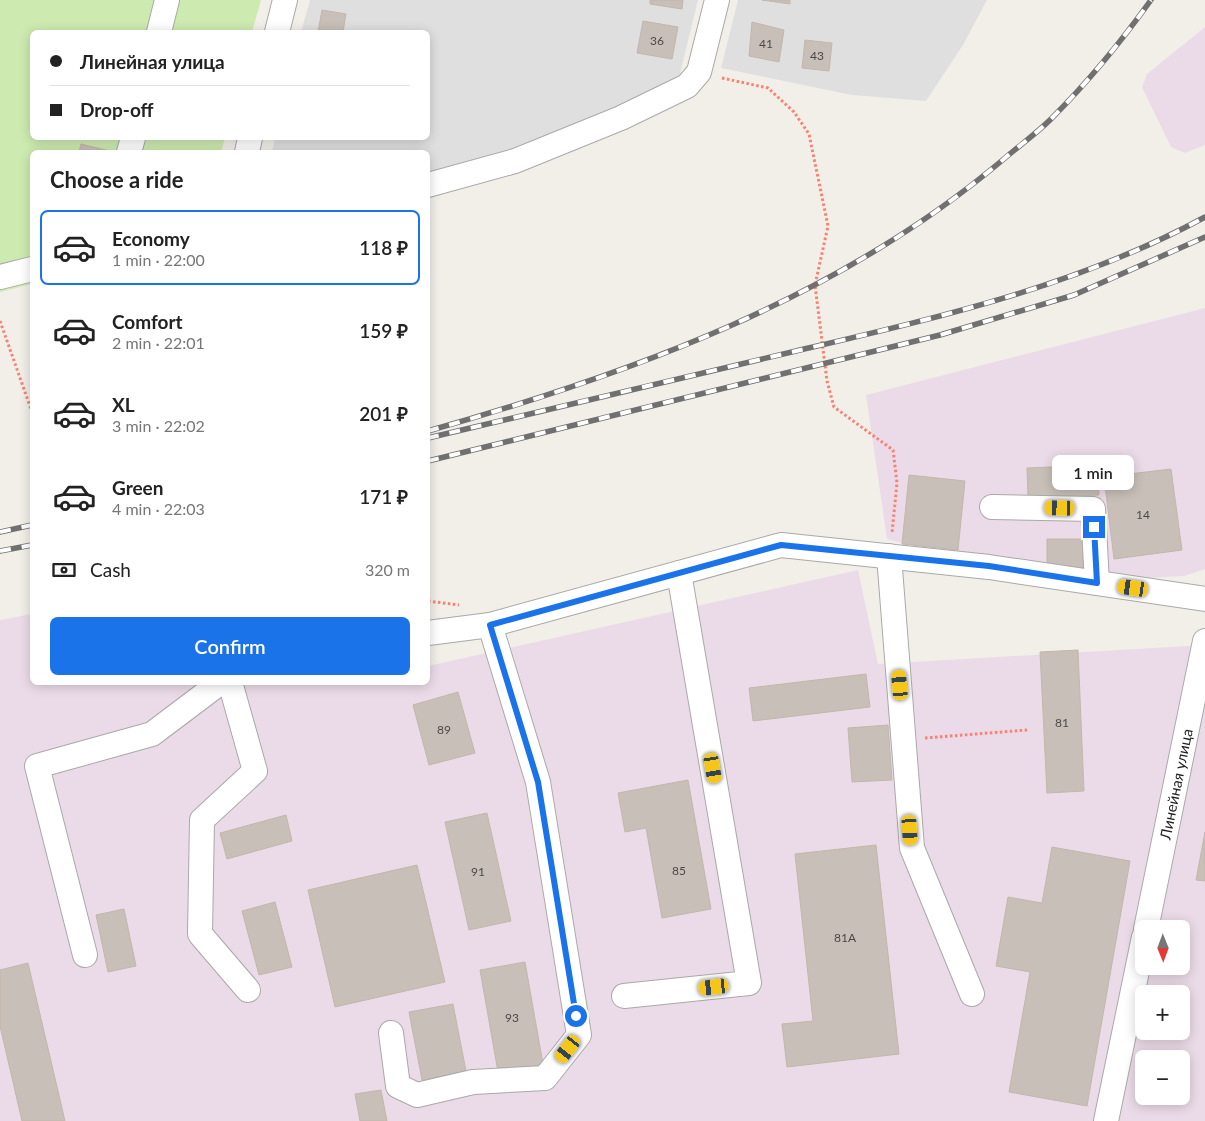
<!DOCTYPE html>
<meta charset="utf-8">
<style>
:root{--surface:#fff;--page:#f2f2f2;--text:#222;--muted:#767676;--line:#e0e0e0;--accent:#1a73e8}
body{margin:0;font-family:Lato,sans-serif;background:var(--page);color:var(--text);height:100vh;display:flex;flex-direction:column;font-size:19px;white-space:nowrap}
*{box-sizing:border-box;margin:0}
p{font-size:16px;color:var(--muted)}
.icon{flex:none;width:28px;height:28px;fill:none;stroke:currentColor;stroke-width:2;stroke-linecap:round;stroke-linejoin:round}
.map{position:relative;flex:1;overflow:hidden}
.sheet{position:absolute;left:30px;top:150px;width:400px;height:535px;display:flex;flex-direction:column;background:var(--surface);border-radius:8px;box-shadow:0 2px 12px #0003}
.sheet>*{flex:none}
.banner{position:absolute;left:30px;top:30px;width:400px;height:110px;border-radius:8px;box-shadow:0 2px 12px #0003;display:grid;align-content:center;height:110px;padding:0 20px;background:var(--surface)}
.needle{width:32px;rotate:179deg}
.tools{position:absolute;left:1135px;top:920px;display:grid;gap:10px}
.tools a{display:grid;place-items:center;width:55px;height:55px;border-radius:8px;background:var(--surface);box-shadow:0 2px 12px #0003;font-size:25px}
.end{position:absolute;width:22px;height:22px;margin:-11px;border:6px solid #1a73e8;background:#fff;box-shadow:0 0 0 2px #fff}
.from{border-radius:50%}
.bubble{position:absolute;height:35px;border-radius:8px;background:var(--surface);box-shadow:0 2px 12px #0003;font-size:16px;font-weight:600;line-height:35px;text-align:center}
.car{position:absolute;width:15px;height:30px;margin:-15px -8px;border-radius:6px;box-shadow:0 0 4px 1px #0007;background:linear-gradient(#f5c518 24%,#345 0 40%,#f5c518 0 76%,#345 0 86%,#f5c518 0)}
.banner b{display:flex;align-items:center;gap:18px;height:48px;font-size:19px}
.banner b+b{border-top:1px solid var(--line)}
.banner i{width:12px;height:12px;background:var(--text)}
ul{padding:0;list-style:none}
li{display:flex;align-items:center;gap:15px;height:75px;margin:0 10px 8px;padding:0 10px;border:2px solid transparent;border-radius:8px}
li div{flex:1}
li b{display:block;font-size:19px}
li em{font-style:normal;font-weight:600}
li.active{border-color:var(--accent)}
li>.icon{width:45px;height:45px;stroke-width:1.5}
h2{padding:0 20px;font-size:22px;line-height:60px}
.pay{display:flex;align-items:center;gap:12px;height:55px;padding:0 20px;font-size:19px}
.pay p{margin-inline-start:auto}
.action{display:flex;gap:10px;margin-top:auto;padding:10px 20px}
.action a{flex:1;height:58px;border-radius:8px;background:var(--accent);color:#fff;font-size:20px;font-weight:600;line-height:58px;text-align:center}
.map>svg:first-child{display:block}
.residential{fill:#e0dfdf}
.industrial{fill:#ebdbe8;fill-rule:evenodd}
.grass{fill:#cdebb0}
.building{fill:#c7bfb8;stroke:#c4b6ab}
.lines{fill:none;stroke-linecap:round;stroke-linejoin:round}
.minor-casing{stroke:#a9a9a9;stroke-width:26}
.path{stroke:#fa8072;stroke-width:3;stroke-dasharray:2.5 2.5;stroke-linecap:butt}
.minor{stroke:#fff;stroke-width:24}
.rail-casing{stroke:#707070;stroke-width:5.5}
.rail{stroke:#fff;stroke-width:4;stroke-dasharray:11;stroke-linecap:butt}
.route{stroke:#1a73e8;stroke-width:6}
.labels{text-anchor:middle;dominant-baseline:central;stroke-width:4.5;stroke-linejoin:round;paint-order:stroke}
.number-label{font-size:12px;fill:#4b4948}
.street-label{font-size:15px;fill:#222;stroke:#fff}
</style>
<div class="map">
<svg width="1205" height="1121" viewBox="0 0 1205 1121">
<rect width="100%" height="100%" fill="#f2efe9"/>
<path class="residential" d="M310,0H698L676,90L539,147L428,176V152H272L275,138H428V32H301Z
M738,0H987L963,45L926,101L852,95L721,68Z"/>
<path class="industrial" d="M1205,27V145L1185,153L1171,147L1142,87L1147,74Z
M1205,308V569L1184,576L1056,583L887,539L866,395Z
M858,570L878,664L1205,645V1121H0V620L32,614V682H428V666ZM1144,929H1181V966H1144ZM1144,994H1181V1031H1144ZM1144,1059H1181V1096H1144Z"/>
<path class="grass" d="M0,0H261L252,32H32V138H225L221,152H32V284L0,292Z"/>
<path class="building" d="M650,0H683L682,9L650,4Z
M762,0H790V4Z
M322,10L346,14L343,32H318Z
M643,21L678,27L672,59L637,53Z
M752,22L784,30L779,62L749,56Z
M805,40L832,43L829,71L802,68Z
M81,144L110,151L109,152H79Z
M1098,465L1099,495L1028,498L1027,468Z
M1171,469L1182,550L1114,559L1104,477Z
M909,475L965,481L958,550L902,544Z
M1047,539H1084V568H1047Z
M1078,650L1084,791L1047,793L1040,652Z
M866,674L870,707L753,721L749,688Z
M458,692L475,753L429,765L413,705Z
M888,725L892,780L852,782L848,728Z
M688,780L711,909L662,918L646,828L625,832L618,793Z
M487,813L511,921L469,930L445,822Z
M286,815L292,841L227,859L220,833Z
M1205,832V881L1196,880Z
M876,845L899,1054L787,1067L782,1024L813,1021L795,854Z
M1052,847L1130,861L1087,1106L1009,1092L1030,972L996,966L1008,897L1042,903Z
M417,865L445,982L335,1007L308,890Z
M275,902L292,967L259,975L242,911Z
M124,909L136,966L108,972L96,915Z
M525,962L543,1064L498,1072L480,970Z
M28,963L65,1121H22L0,1026V970Z
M453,1004L466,1071L422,1080L409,1012Z
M381,1090L387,1121H360L355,1094Z"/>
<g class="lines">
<g class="minor-casing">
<g id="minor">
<path d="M159,32L167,0"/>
<path d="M277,32L285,0"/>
<path d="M129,152L133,138"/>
<path d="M247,152L250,138"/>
<path d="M428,185L515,161L621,118L687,86L699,72L717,0"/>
<path d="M0,277L32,269"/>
<path d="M992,507L1093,509L1097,583"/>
<path d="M889,556L912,848L972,994"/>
<path d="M428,633L490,625"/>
<path d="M230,682L255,771L202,820L200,934L248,990"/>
<path id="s1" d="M1146,929L1205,641"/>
<path d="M85,955L37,766L152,734L221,682"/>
<path d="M624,996L749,983L679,573"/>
<path d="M391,1033L398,1086L417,1095L473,1082L545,1078L579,1035L538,782L490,625L781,545L989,567L1205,599"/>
<path d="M1106,1121L1144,937"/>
</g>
</g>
<path class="path" d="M722,78L768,88L794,112L809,134L828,226L815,285L827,381L834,407L893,450L897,483L892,533
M0,321L32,412
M428,601L459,605
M925,738L1027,730"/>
<use href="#minor" class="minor"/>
<g class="rail-casing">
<path id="rail" d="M428,431C633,373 840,298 1005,158C1020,145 1037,133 1051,119C1087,83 1121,42 1151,0
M428,438C550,409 673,380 796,351C936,318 1078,286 1205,217
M428,461L940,335L1074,295L1205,237
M0,532L32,525
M0,551L32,545"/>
</g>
<use href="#rail" class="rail"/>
</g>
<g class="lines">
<path class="route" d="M576,1016L538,782L490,625L781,545L989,566L1097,583L1094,527"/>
</g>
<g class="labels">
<g class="number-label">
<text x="657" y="40">36</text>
<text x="766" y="43">41</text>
<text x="817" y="55">43</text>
<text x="1143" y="514">14</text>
<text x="1062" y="722">81</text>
<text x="444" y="729">89</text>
<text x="679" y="870">85</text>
<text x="478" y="871">91</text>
<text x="845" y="937">81А</text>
<text x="512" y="1017">93</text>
</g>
<g class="street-label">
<text stroke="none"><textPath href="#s1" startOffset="148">Линейная улица</textPath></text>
</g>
</g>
</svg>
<div class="tools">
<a><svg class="needle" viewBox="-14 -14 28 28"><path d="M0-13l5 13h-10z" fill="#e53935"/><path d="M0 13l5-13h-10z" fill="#767676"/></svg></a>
<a>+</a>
<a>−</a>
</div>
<i class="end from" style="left:576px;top:1016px"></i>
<i class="end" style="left:1094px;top:527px"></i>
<div class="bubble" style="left:1052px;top:455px;width:82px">1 min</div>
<i class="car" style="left:1060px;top:508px;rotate:271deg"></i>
<i class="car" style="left:1133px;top:588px;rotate:278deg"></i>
<i class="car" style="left:900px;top:685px;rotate:355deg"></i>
<i class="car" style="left:713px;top:768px;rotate:170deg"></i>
<i class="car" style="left:910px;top:830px;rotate:176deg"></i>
<i class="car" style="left:714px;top:987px;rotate:264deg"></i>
<i class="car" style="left:568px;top:1049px;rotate:218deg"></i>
<div class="banner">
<b><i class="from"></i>Линейная улица</b>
<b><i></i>Drop-off</b>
</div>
<section class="sheet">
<h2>Choose a ride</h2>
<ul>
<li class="active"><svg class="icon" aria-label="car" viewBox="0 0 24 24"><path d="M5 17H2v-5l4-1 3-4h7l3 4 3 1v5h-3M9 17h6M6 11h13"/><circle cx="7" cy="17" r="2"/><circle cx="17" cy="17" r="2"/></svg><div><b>Economy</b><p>1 min · 22:00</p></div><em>118 ₽</em></li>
<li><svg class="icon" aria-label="car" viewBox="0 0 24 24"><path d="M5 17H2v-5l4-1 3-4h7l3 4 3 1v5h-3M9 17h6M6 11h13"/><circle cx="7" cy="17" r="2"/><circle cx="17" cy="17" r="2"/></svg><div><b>Comfort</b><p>2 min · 22:01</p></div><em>159 ₽</em></li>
<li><svg class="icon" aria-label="car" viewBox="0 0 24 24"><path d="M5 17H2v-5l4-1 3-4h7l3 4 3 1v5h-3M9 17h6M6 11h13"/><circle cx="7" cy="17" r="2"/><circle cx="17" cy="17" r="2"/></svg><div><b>XL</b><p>3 min · 22:02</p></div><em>201 ₽</em></li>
<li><svg class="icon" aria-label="car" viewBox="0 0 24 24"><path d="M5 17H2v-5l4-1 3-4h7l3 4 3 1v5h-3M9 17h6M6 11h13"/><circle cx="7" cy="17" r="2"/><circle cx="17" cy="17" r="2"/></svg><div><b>Green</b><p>4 min · 22:03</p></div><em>171 ₽</em></li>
</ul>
<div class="pay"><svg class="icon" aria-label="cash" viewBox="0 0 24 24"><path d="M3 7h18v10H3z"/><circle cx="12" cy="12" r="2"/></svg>Cash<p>320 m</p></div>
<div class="action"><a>Confirm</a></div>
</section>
</div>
